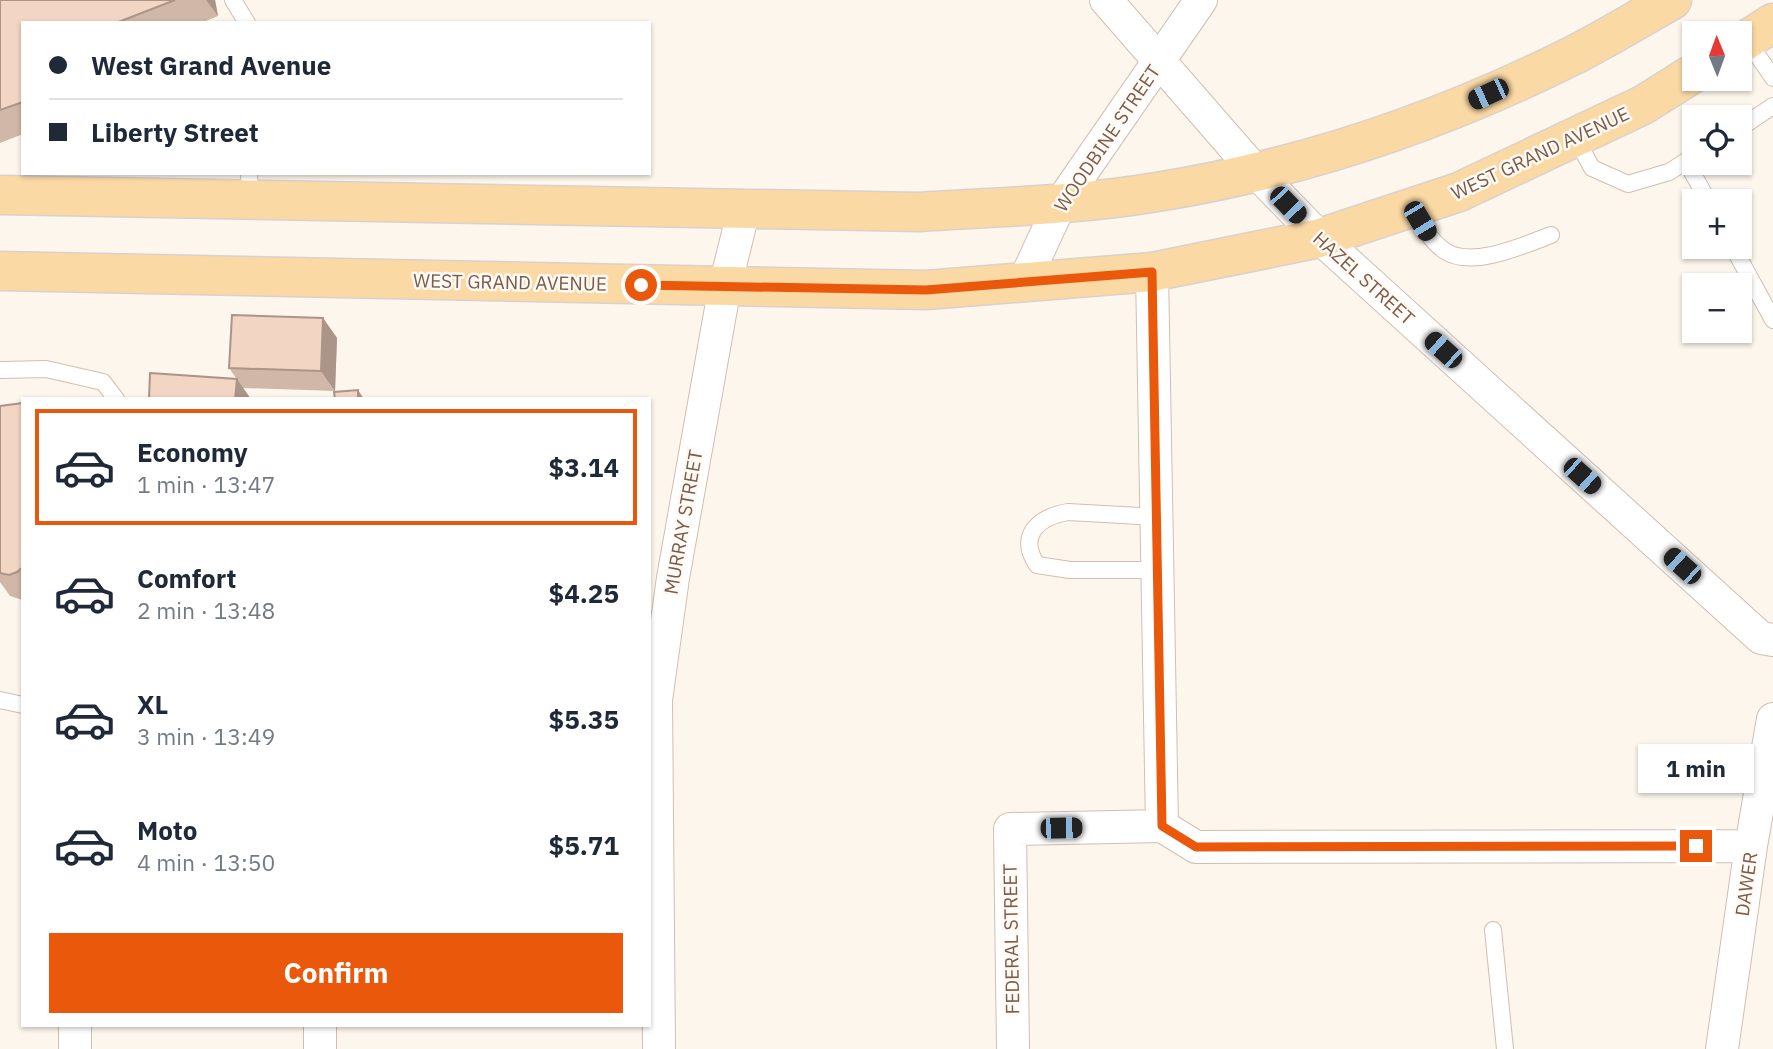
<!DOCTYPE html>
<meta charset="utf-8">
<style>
:root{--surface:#fff;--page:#f6f6f7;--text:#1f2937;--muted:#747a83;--line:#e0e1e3;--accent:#ea580c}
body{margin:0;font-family:"IBM Plex Sans",sans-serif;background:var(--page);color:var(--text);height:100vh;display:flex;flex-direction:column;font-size:26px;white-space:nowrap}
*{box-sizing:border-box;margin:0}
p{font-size:23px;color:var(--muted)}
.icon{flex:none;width:38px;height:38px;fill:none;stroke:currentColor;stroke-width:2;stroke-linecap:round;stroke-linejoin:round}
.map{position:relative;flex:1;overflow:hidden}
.sheet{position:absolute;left:21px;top:397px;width:630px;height:630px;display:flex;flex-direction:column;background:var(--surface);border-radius:0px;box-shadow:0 2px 5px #0004}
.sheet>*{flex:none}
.banner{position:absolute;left:21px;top:21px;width:630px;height:154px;border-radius:0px;box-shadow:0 2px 5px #0004;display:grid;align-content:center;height:154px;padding:0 28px;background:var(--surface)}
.needle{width:46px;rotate:359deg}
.controls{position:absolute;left:1682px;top:21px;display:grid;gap:14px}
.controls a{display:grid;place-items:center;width:70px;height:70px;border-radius:0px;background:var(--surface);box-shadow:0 2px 5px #0004;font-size:35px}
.end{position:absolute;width:32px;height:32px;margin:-16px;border:9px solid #ea580c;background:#fff;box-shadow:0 0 0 4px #fff}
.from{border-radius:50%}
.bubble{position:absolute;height:49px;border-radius:0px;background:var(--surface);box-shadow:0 2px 5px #0004;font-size:23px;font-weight:700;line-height:49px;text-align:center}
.car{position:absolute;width:21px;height:42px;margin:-21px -10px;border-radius:9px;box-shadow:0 0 5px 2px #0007;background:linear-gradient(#222 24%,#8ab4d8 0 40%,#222 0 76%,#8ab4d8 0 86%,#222 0)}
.banner b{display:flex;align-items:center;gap:24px;height:66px;font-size:26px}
.banner b+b{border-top:2px solid var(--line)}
.banner i{width:18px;height:18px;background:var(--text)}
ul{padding:12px 0 0;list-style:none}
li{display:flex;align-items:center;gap:21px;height:116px;margin:0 14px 10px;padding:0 14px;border:4px solid transparent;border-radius:0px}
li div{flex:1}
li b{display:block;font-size:26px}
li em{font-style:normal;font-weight:700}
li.active{border-color:var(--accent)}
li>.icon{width:63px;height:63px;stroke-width:1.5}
.button{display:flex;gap:14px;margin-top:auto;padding:14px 28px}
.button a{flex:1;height:80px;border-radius:0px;background:var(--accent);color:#fff;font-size:28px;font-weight:700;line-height:80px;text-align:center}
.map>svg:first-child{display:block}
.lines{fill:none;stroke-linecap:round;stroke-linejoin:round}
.lane-casing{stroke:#d1beb0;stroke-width:18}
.street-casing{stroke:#d1beb0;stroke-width:34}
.primary-casing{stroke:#dad1cd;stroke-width:41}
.lane{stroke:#fff;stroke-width:16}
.street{stroke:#fff;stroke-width:32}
.primary{stroke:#fbd9a5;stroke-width:38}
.wall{fill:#d1b7a8}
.shaded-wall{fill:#aa9588}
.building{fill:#f3d5c3;stroke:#aa9588;stroke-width:2}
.route{stroke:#ea580c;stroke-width:9}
.labels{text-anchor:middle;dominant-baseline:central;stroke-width:5;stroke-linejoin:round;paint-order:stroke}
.street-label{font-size:19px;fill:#7a5c4d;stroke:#fffaf3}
</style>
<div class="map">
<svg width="1773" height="1049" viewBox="0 0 1773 1049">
<rect width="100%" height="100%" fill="#fdf6ec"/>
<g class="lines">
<g class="lane-casing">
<path id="lane" d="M233,0L247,23
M1747,40L1773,78
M1740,128L1773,106
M1575,137L1592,168L1628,184L1669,172L1694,156
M1686,161L1708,201
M249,173L250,199
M1412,208C1421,223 1430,241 1445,251C1472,269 1524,245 1551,235
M1733,247L1773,320
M0,370L46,369L103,382L116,399
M1158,517L1068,512C1039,517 1017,535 1037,565L1070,570H1158
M0,700L23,705
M1493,930L1505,1049"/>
</g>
<g class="street-casing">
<path id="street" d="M1106,0L1256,172L1320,238L1761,638L1773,640
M1152,272L1162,826
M1024,282L1060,204L1201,0
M75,1049V1026
M320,1049V1026
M659,1049L656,700L673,578L725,286L744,209
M1013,1049L1010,829L1162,826L1196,847L1751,846
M1722,1049L1751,846L1773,719"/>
</g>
<g class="primary-casing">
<path id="primary" d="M1740,44L1773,23
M0,195L919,212C999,207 1079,205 1157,192C1300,169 1441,121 1570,57C1604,40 1638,19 1672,0
M0,271L926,290L1152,272L1320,238L1459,192L1643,105L1694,73"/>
</g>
<use href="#lane" class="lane"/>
<use href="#street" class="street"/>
<use href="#primary" class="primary"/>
</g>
<path class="wall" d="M0,0H215L218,16L201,23H23V134L0,143Z
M323,318L337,338L335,391L243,388L229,368Z
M23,403V600L10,596L0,582V406Z"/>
<path class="shaded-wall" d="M206,0H215L218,16Z
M323,318L337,338L335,391L321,371Z
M237,379L251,399H235Z
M358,390L364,399H358Z"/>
<path class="building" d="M0,0H175L116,23H23V102L0,110Z
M232,315L323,318L321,371L229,368Z
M150,373L237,379L235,399H149Z
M358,390V399H335L334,392Z
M23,403V567L17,572L9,575L0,573V406Z"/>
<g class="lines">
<path class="route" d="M641,285L926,290L1152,272L1162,826L1196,847L1696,846"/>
</g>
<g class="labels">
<g class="street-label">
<text transform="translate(1107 138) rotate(-56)">WOODBINE STREET</text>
<text transform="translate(1540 153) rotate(-25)">WEST GRAND AVENUE</text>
<text transform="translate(1364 278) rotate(42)">HAZEL STREET</text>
<text transform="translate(510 282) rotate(1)">WEST GRAND AVENUE</text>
<text transform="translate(683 522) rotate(-80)">MURRAY STREET</text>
<text transform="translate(1746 884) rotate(-82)">DAWER</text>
<text transform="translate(1011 939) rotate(-91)">FEDERAL STREET</text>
</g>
</g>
</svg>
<div class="controls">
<a><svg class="needle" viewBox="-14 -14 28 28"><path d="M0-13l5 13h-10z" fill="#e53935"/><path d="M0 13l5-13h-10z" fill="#747a83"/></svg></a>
<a><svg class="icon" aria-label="locate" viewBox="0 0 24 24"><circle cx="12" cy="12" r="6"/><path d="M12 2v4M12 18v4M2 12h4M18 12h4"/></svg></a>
<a>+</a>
<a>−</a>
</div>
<i class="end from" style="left:641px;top:285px"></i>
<i class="end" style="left:1696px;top:846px"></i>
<div class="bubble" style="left:1638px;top:744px;width:116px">1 min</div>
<i class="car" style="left:1488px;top:94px;rotate:245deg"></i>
<i class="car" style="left:1288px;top:205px;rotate:136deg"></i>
<i class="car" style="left:1420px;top:221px;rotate:149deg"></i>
<i class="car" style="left:1443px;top:350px;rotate:312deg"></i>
<i class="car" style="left:1582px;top:476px;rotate:132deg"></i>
<i class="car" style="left:1682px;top:566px;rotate:312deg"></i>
<i class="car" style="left:1061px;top:828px;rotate:89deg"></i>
<div class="banner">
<b><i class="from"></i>West Grand Avenue</b>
<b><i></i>Liberty Street</b>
</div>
<section class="sheet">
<ul>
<li class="active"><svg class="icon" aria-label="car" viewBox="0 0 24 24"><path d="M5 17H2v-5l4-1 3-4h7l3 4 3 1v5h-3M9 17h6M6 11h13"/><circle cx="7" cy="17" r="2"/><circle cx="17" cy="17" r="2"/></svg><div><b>Economy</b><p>1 min · 13:47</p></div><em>$3.14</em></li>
<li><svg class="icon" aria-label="car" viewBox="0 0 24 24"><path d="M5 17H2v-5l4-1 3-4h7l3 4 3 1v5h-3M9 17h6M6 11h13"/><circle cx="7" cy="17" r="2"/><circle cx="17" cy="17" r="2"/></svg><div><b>Comfort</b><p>2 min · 13:48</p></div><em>$4.25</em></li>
<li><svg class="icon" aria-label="car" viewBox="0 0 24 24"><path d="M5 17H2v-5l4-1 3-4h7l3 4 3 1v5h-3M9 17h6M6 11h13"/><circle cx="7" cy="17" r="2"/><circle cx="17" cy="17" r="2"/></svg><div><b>XL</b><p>3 min · 13:49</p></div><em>$5.35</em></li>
<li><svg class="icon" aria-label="car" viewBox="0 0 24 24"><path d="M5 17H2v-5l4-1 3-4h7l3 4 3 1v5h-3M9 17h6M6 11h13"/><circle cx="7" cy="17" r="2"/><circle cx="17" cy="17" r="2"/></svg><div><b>Moto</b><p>4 min · 13:50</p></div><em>$5.71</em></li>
</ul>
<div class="button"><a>Confirm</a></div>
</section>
</div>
